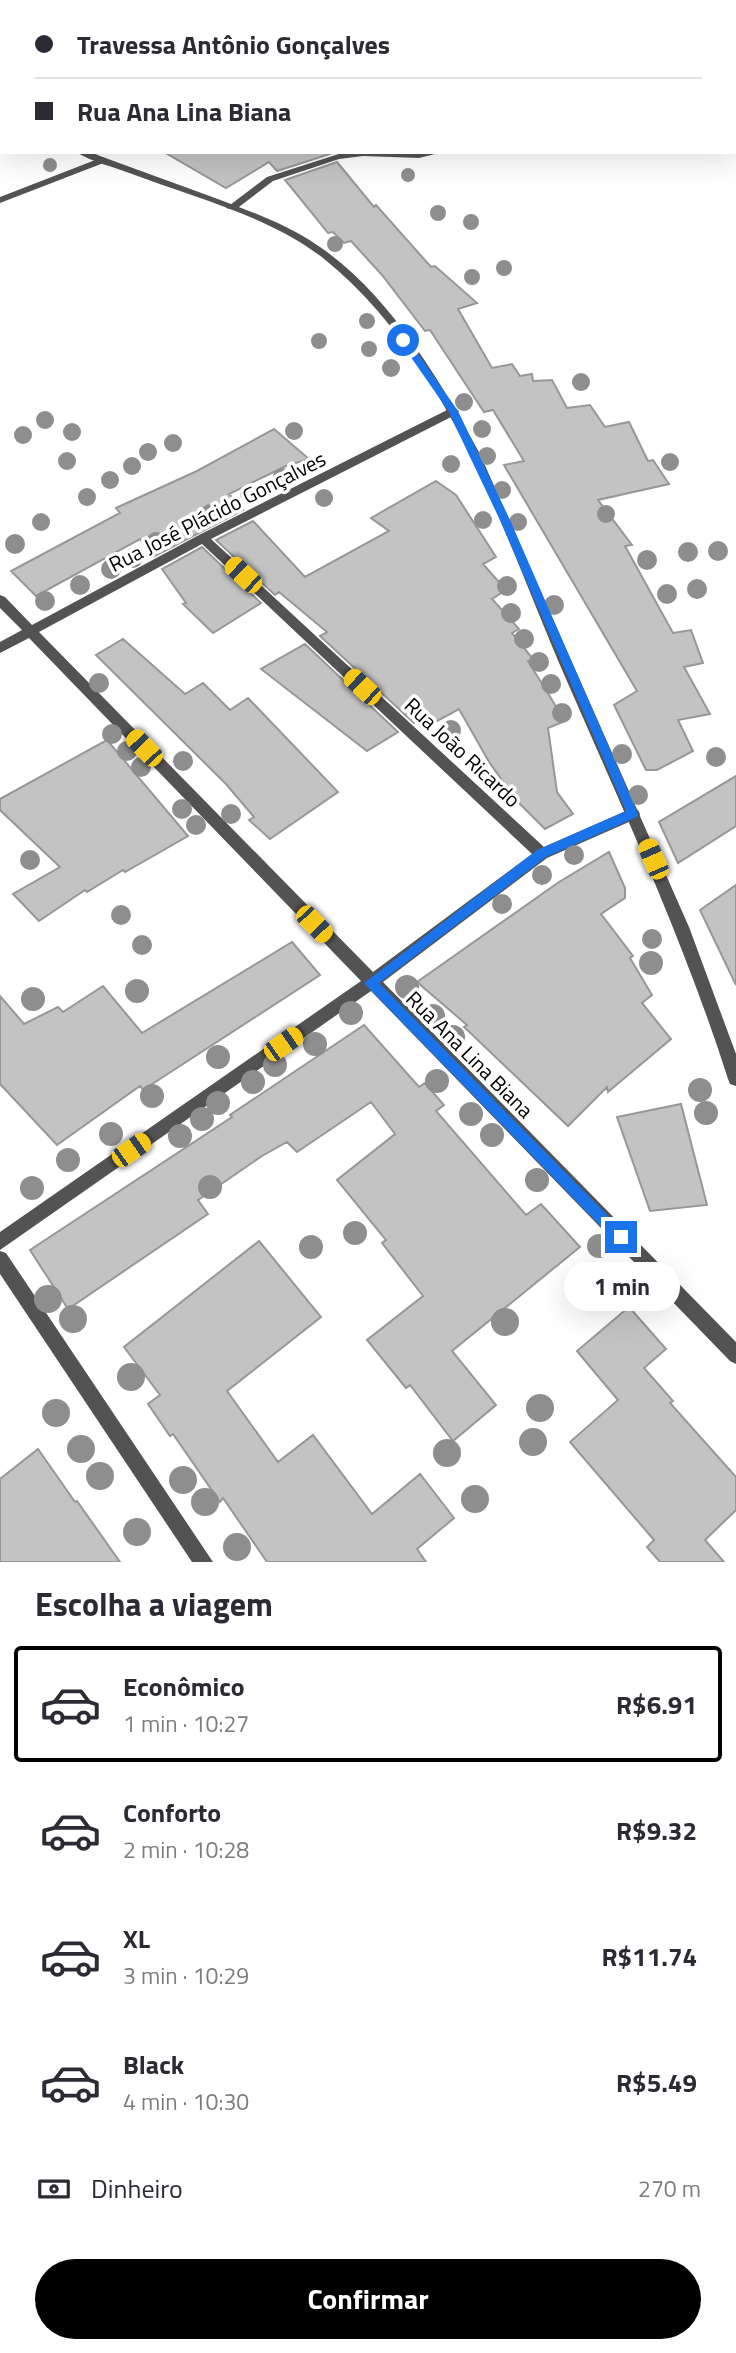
<!DOCTYPE html>
<html lang="pt">
<meta charset="utf-8">
<style>
:root{--surface:#fff;--page:#f7f7f7;--text:#2b2b33;--muted:#7c7c81;--line:#e1e1e2;--accent:#000}
body{margin:0;font-family:"Titillium Web",sans-serif;background:var(--page);color:var(--text);height:100vh;display:flex;flex-direction:column;font-size:26px;white-space:nowrap}
*{box-sizing:border-box;margin:0}
p{font-size:23px;color:var(--muted)}
.icon{flex:none;width:38px;height:38px;fill:none;stroke:currentColor;stroke-width:2;stroke-linecap:round;stroke-linejoin:round}
.map{position:relative;height:1562px;overflow:hidden}
.panel{display:flex;flex-direction:column;background:var(--surface);flex:1}
.panel>*{flex:none}
.top-card{position:absolute;left:0px;top:0px;width:737px;height:154px;box-shadow:0 7px 28px #0002;display:grid;align-content:center;height:154px;padding:0 35px;background:var(--surface)}
.end{position:absolute;width:32px;height:32px;margin:-16px;border:9px solid #1a73e8;background:#fff;box-shadow:0 0 0 4px #fff}
.from{border-radius:50%}
.bubble{position:absolute;height:49px;border-radius:24px;background:var(--surface);box-shadow:0 7px 28px #0002;font-size:23px;font-weight:700;line-height:49px;text-align:center}
.car{position:absolute;width:21px;height:42px;margin:-21px -10px;border-radius:9px;box-shadow:0 0 5px 2px #0007;background:linear-gradient(#f5c518 24%,#345 0 40%,#f5c518 0 76%,#345 0 86%,#f5c518 0)}
.top-card b{display:flex;align-items:center;gap:24px;height:66px;font-size:26px}
.top-card b+b{border-top:2px solid var(--line)}
.top-card i{width:18px;height:18px;background:var(--text)}
ul{padding:0;list-style:none}
li{display:flex;align-items:center;gap:21px;height:116px;margin:0 14px 10px;padding:0 21px;border:4px solid transparent;border-radius:7px}
li div{flex:1}
li b{display:block;font-size:26px}
li em{font-style:normal;font-weight:700}
li.on{border-color:var(--accent)}
li>.icon{width:63px;height:63px;stroke-width:1.5}
h2{padding:0 35px;font-size:32px;line-height:84px}
.pay{display:flex;align-items:center;gap:18px;height:77px;padding:0 35px;font-size:26px}
.pay p{margin-inline-start:auto}
.action{display:flex;gap:14px;margin-top:auto;padding:14px 35px}
.action a{flex:1;height:80px;border-radius:42px;background:var(--accent);color:#fff;font-size:28px;font-weight:700;line-height:80px;text-align:center}
.map>svg:first-child{display:block}
.building{fill:#c3c3c3;stroke:#979797;stroke-width:2}
.lines{fill:none;stroke-linecap:round;stroke-linejoin:round}
.trunk-casing{stroke:#dbdbdb;stroke-width:4}
.minor{fill:#535353;fill-rule:evenodd}
.tertiary{fill:#535353;fill-rule:evenodd}
.trunk{fill:#000;fill-rule:evenodd}
.tree{fill:#8e8e8e}
.route{fill:#1a73e8}
.labels{text-anchor:middle;dominant-baseline:central;stroke-width:7;stroke-linejoin:round;paint-order:stroke}
.street-label{font-size:21px;fill:#000;stroke:#fff}
</style>
<div class="map">
<svg width="736" height="1562" viewBox="0 0 736 1562">
<rect width="100%" height="100%" fill="#fff"/>
<path class="building" d="M164,152H329L330,154L277,171L269,162L226,188Z
M337,162L374,207L376,205L431,267L435,266L477,303L458,309L492,368L512,364L520,376L532,374L533,381L552,380L567,408L590,405L605,427L629,422L648,461L653,460L669,484L598,500L632,545L625,546L673,633L691,630L703,663L684,667L710,714L678,720L693,751L657,770H646L614,705L637,691L504,465L524,461L493,410L484,412L430,330L425,331L382,275L351,241L344,243L333,232L328,233L285,180Z
M274,429L309,459L286,466L229,494L243,510L153,557L140,539L36,596L11,571L120,513L116,508L197,471Z
M436,481L456,495L496,557L483,564L506,590L492,599L519,629L512,633L533,659L528,661L565,721L548,728L557,792L573,814L545,829L516,800L489,762L459,709L426,727L418,720L414,723L320,636L327,632L279,592L275,595L216,540L253,521L305,577L389,531L371,518Z
M202,547L261,603L213,633L183,604L186,603L162,569Z
M123,639L185,694L203,683L230,710L248,698L338,792L270,839L249,820L254,817L226,784L96,655Z
M305,644L398,732L367,751L261,669Z
M107,740L188,836L125,872L123,870L87,892L85,890L39,921L13,894L60,867L0,810V799Z
M736,776V826L678,863L659,822Z
M609,852L625,888V898L601,914L633,956L630,958L652,995L642,1003L671,1039L608,1092L607,1087L568,1126L464,1027L467,1025L417,982L559,882Z
M736,885V985L700,910Z
M292,942L320,975L143,1090L140,1086L57,1145L0,1084V996L24,1024L58,1007L63,1012L103,986L142,1033Z
M364,1025L419,1087L425,1083L444,1105L436,1111L526,1215L541,1204L580,1247L452,1351L496,1405L453,1441L410,1385L406,1388L367,1340L423,1296L382,1243L386,1240L337,1180L395,1134L371,1102L297,1152L287,1142L262,1156L198,1200L208,1214L68,1309L30,1250L232,1117L230,1115Z
M681,1104L707,1205L650,1211L617,1117Z
M259,1241L321,1317L227,1391L278,1462L313,1435L372,1514L420,1474L454,1518L417,1549L426,1562H267L223,1498L220,1502L173,1434L170,1436L148,1404L160,1395L124,1347Z
M629,1307L666,1349L644,1368L673,1401L670,1403L736,1477V1510L705,1540L724,1562H660L647,1547L654,1540L570,1442L618,1400L577,1351Z
M38,1449L75,1502L77,1501L120,1562H0V1479Z"/>
<g class="lines">
<g class="trunk-casing">
<path id="trunk" d="M0,28H2V36H0Z
M735,36H736V44H735Z"/>
</g>
<path class="minor" d="M345,152H443L419,158L363,156L339,159L273,181L235,210L226,208L267,177Z
M103,157L108,160L106,162L0,203V197Z
M453,407L459,411L457,414L211,539L544,847L628,810H638L640,814L638,818L547,858L383,982L736,1342V1364L730,1361L371,991L0,1250V1232L361,981L29,638L0,653V642L22,630L0,608V595L5,597L32,625L199,535ZM202,544L532,854L373,972L39,632Z
M0,1251L6,1253L213,1562H192L0,1274Z"/>
<path class="tertiary" d="M0,120H2V126H0Z
M76,152H91L100,156C138,170 177,184 215,198C250,211 286,224 317,245C388,292 440,380 480,454L689,927L736,1054V1086L730,1084L728,1079C684,941 624,812 566,679C503,534 452,362 323,258C271,217 193,197 132,174C114,167 92,162 76,152Z"/>
<use href="#trunk" class="trunk"/>
</g>
<g class="tree">
<circle cx="50" cy="165" r="7"/>
<circle cx="408" cy="175" r="7"/>
<circle cx="438" cy="213" r="8"/>
<circle cx="471" cy="222" r="8"/>
<circle cx="335" cy="244" r="8"/>
<circle cx="504" cy="268" r="8"/>
<circle cx="472" cy="277" r="8"/>
<circle cx="367" cy="321" r="8"/>
<circle cx="319" cy="341" r="8"/>
<circle cx="369" cy="349" r="8"/>
<circle cx="391" cy="368" r="9"/>
<circle cx="581" cy="382" r="9"/>
<circle cx="464" cy="402" r="9"/>
<circle cx="45" cy="420" r="9"/>
<circle cx="482" cy="429" r="9"/>
<circle cx="294" cy="431" r="9"/>
<circle cx="72" cy="432" r="9"/>
<circle cx="23" cy="435" r="9"/>
<circle cx="173" cy="443" r="9"/>
<circle cx="148" cy="452" r="9"/>
<circle cx="487" cy="456" r="9"/>
<circle cx="67" cy="461" r="9"/>
<circle cx="670" cy="462" r="9"/>
<circle cx="451" cy="464" r="9"/>
<circle cx="132" cy="466" r="9"/>
<circle cx="282" cy="477" r="9"/>
<circle cx="110" cy="480" r="9"/>
<circle cx="502" cy="490" r="9"/>
<circle cx="249" cy="494" r="9"/>
<circle cx="87" cy="497" r="9"/>
<circle cx="324" cy="498" r="9"/>
<circle cx="210" cy="513" r="9"/>
<circle cx="606" cy="514" r="9"/>
<circle cx="483" cy="520" r="9"/>
<circle cx="41" cy="522" r="9"/>
<circle cx="518" cy="522" r="9"/>
<circle cx="156" cy="542" r="10"/>
<circle cx="15" cy="544" r="10"/>
<circle cx="718" cy="551" r="10"/>
<circle cx="688" cy="552" r="10"/>
<circle cx="133" cy="558" r="10"/>
<circle cx="647" cy="560" r="10"/>
<circle cx="111" cy="569" r="10"/>
<circle cx="80" cy="585" r="10"/>
<circle cx="507" cy="586" r="10"/>
<circle cx="697" cy="589" r="10"/>
<circle cx="667" cy="594" r="10"/>
<circle cx="45" cy="601" r="10"/>
<circle cx="554" cy="605" r="10"/>
<circle cx="511" cy="613" r="10"/>
<circle cx="524" cy="639" r="10"/>
<circle cx="539" cy="662" r="10"/>
<circle cx="99" cy="683" r="10"/>
<circle cx="551" cy="684" r="10"/>
<circle cx="562" cy="713" r="10"/>
<circle cx="451" cy="730" r="10"/>
<circle cx="112" cy="734" r="10"/>
<circle cx="127" cy="751" r="10"/>
<circle cx="622" cy="754" r="10"/>
<circle cx="716" cy="757" r="10"/>
<circle cx="183" cy="761" r="10"/>
<circle cx="141" cy="767" r="10"/>
<circle cx="638" cy="795" r="10"/>
<circle cx="182" cy="809" r="10"/>
<circle cx="231" cy="814" r="10"/>
<circle cx="196" cy="825" r="10"/>
<circle cx="574" cy="855" r="10"/>
<circle cx="30" cy="860" r="10"/>
<circle cx="542" cy="875" r="10"/>
<circle cx="502" cy="904" r="10"/>
<circle cx="121" cy="915" r="10"/>
<circle cx="652" cy="939" r="10"/>
<circle cx="142" cy="945" r="10"/>
<circle cx="651" cy="963" r="12"/>
<circle cx="407" cy="987" r="12"/>
<circle cx="137" cy="991" r="12"/>
<circle cx="33" cy="999" r="12"/>
<circle cx="351" cy="1013" r="12"/>
<circle cx="433" cy="1016" r="12"/>
<circle cx="453" cy="1037" r="12"/>
<circle cx="315" cy="1044" r="12"/>
<circle cx="218" cy="1057" r="12"/>
<circle cx="275" cy="1065" r="12"/>
<circle cx="437" cy="1081" r="12"/>
<circle cx="253" cy="1082" r="12"/>
<circle cx="700" cy="1090" r="12"/>
<circle cx="152" cy="1096" r="12"/>
<circle cx="218" cy="1103" r="12"/>
<circle cx="706" cy="1113" r="12"/>
<circle cx="471" cy="1114" r="12"/>
<circle cx="202" cy="1119" r="12"/>
<circle cx="111" cy="1134" r="12"/>
<circle cx="492" cy="1135" r="12"/>
<circle cx="180" cy="1136" r="12"/>
<circle cx="68" cy="1160" r="12"/>
<circle cx="537" cy="1180" r="12"/>
<circle cx="210" cy="1187" r="12"/>
<circle cx="32" cy="1188" r="12"/>
<circle cx="355" cy="1233" r="12"/>
<circle cx="599" cy="1246" r="12"/>
<circle cx="311" cy="1247" r="12"/>
<circle cx="48" cy="1299" r="14"/>
<circle cx="73" cy="1319" r="14"/>
<circle cx="505" cy="1322" r="14"/>
<circle cx="131" cy="1377" r="14"/>
<circle cx="540" cy="1408" r="14"/>
<circle cx="56" cy="1413" r="14"/>
<circle cx="533" cy="1442" r="14"/>
<circle cx="81" cy="1449" r="14"/>
<circle cx="447" cy="1453" r="14"/>
<circle cx="100" cy="1476" r="14"/>
<circle cx="183" cy="1480" r="14"/>
<circle cx="475" cy="1499" r="14"/>
<circle cx="205" cy="1502" r="14"/>
<circle cx="137" cy="1532" r="14"/>
<circle cx="237" cy="1547" r="14"/>
</g>
<path class="route" d="M400,338H407L458,411L510,520L638,814L637,817L546,857L379,983L625,1233L628,1237L621,1244L616,1242L364,983L537,850L626,811L500,520L469,455L449,412L399,340Z"/>
<g class="labels">
<g class="street-label">
<text transform="translate(217 511) rotate(-27)">Rua José Plácido Gonçalves</text>
<text transform="translate(463 752) rotate(43)">Rua João Ricardo</text>
<text transform="translate(470 1054) rotate(45)">Rua Ana Lina Biana</text>
</g>
</g>
</svg>
<i class="end from" style="left:403px;top:340px"></i>
<i class="end" style="left:621px;top:1237px"></i>
<div class="bubble" style="left:564px;top:1262px;width:116px">1 min</div>
<i class="car" style="left:243px;top:575px;rotate:313deg"></i>
<i class="car" style="left:362px;top:687px;rotate:313deg"></i>
<i class="car" style="left:144px;top:748px;rotate:316deg"></i>
<i class="car" style="left:653px;top:859px;rotate:336deg"></i>
<i class="car" style="left:314px;top:924px;rotate:136deg"></i>
<i class="car" style="left:283px;top:1044px;rotate:55deg"></i>
<i class="car" style="left:131px;top:1150px;rotate:55deg"></i>
<div class="top-card">
<b><i class="from"></i>Travessa Antônio Gonçalves</b>
<b><i></i>Rua Ana Lina Biana</b>
</div>
</div>
<section class="panel">
<h2>Escolha a viagem</h2>
<ul>
<li class="on"><svg class="icon" aria-label="car" viewBox="0 0 24 24"><path d="M5 17H2v-5l4-1 3-4h7l3 4 3 1v5h-3M9 17h6M6 11h13"/><circle cx="7" cy="17" r="2"/><circle cx="17" cy="17" r="2"/></svg><div><b>Econômico</b><p>1 min · 10:27</p></div><em>R$6.91</em></li>
<li><svg class="icon" aria-label="car" viewBox="0 0 24 24"><path d="M5 17H2v-5l4-1 3-4h7l3 4 3 1v5h-3M9 17h6M6 11h13"/><circle cx="7" cy="17" r="2"/><circle cx="17" cy="17" r="2"/></svg><div><b>Conforto</b><p>2 min · 10:28</p></div><em>R$9.32</em></li>
<li><svg class="icon" aria-label="car" viewBox="0 0 24 24"><path d="M5 17H2v-5l4-1 3-4h7l3 4 3 1v5h-3M9 17h6M6 11h13"/><circle cx="7" cy="17" r="2"/><circle cx="17" cy="17" r="2"/></svg><div><b>XL</b><p>3 min · 10:29</p></div><em>R$11.74</em></li>
<li><svg class="icon" aria-label="car" viewBox="0 0 24 24"><path d="M5 17H2v-5l4-1 3-4h7l3 4 3 1v5h-3M9 17h6M6 11h13"/><circle cx="7" cy="17" r="2"/><circle cx="17" cy="17" r="2"/></svg><div><b>Black</b><p>4 min · 10:30</p></div><em>R$5.49</em></li>
</ul>
<div class="pay"><svg class="icon" aria-label="cash" viewBox="0 0 24 24"><path d="M3 7h18v10H3z"/><circle cx="12" cy="12" r="2"/></svg>Dinheiro<p>270 m</p></div>
<div class="action"><a>Confirmar</a></div>
</section>
